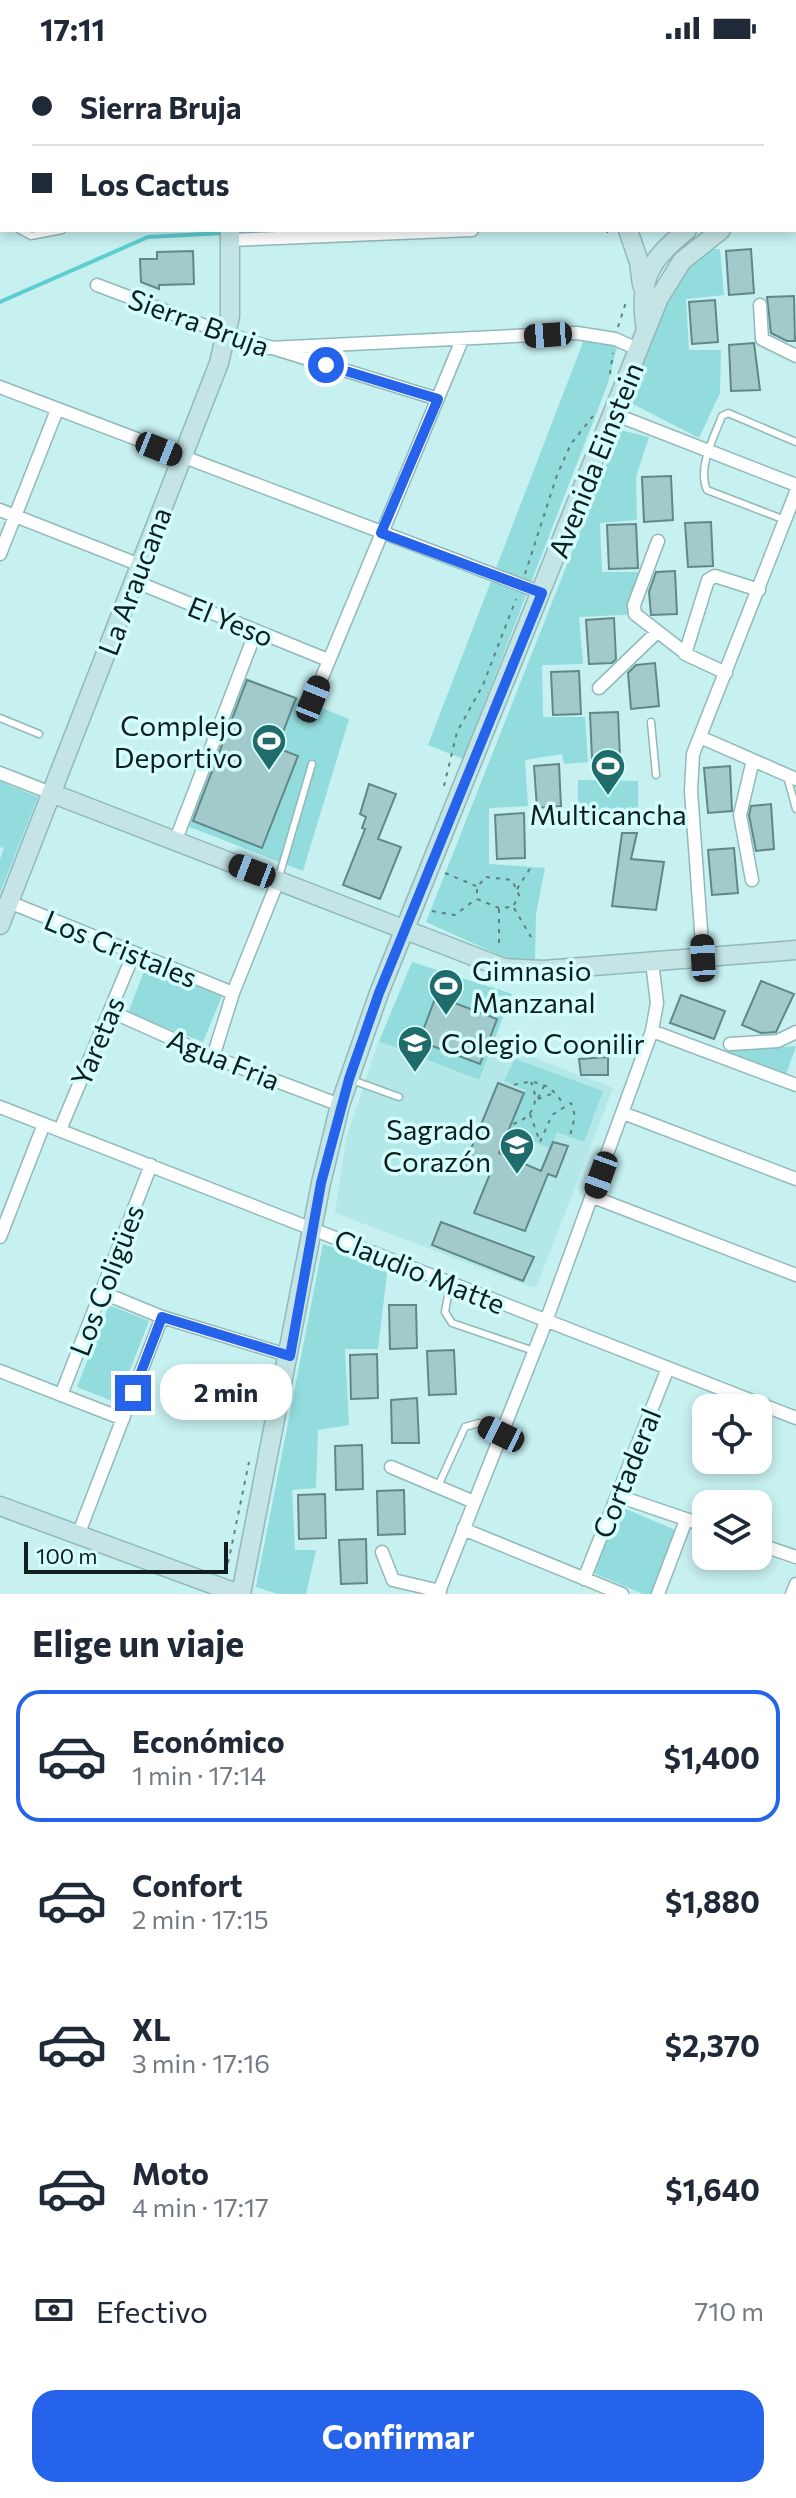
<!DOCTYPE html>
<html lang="es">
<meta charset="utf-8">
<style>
:root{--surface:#fff;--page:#f2f2f3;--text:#1f2937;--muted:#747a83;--line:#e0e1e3;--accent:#2563eb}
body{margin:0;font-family:Commissioner,sans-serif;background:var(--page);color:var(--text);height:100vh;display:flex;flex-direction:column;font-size:30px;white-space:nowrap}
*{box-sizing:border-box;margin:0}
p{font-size:26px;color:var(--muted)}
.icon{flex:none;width:44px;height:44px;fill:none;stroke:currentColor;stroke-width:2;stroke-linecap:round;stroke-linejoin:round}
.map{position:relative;height:1538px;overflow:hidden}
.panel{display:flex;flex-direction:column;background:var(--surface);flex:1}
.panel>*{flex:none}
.banner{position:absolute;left:0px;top:0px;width:796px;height:176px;box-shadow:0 4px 12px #0003;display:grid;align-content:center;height:176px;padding:0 32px;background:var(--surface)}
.controls{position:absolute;left:692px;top:1338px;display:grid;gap:16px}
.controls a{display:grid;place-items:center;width:80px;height:80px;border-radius:16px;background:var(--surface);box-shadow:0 4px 12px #0003;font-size:40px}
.scale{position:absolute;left:24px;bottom:20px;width:204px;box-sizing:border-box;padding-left:8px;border:4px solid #0f1e1f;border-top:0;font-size:22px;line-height:28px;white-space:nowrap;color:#0f1e1f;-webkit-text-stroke:6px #d4fefe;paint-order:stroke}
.end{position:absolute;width:36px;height:36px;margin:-18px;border:10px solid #2563eb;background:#fff;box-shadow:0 0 0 4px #fff}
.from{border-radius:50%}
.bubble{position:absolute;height:56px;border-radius:24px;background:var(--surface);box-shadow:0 4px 12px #0003;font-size:26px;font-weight:700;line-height:56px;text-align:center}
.car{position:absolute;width:24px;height:48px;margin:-24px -12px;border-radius:10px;box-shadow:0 0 6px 2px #0007;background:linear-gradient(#222 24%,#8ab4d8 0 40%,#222 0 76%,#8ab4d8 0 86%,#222 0)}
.banner b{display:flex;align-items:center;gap:28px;height:76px;font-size:30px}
.banner b+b{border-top:2px solid var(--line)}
.banner i{width:20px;height:20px;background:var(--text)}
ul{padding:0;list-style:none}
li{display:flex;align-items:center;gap:24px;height:132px;margin:0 16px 12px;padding:0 16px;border:4px solid transparent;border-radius:24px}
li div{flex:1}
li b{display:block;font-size:30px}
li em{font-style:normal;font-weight:700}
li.selected{border-color:var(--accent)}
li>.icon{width:72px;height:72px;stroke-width:1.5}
h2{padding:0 32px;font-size:36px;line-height:96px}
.pay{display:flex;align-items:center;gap:20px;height:88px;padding:0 32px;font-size:30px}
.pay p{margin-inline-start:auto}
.button{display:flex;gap:16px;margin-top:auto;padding:16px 32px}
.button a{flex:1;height:92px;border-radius:24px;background:var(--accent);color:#fff;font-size:32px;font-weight:700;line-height:92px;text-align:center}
.status{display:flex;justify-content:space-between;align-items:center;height:56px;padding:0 40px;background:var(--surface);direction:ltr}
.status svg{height:22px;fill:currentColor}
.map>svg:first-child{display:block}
.built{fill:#b4e8e8}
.green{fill:#92dcdd}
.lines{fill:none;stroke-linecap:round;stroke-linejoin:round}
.stream{stroke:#5dcdcf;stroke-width:4}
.building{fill:#a2cacb;stroke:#618889;stroke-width:2}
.lane-casing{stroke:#91b9ba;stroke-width:9}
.street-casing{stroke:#91b9ba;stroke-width:15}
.secondary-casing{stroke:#91b9ba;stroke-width:21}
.path{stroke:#647f80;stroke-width:2;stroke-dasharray:4 6;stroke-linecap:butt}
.lane{stroke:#fff;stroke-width:6}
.street{stroke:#fff;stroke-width:12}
.secondary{stroke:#c4e4e5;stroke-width:18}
.route{stroke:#2563eb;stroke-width:10}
.labels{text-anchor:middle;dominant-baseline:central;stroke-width:7;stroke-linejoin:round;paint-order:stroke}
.street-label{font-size:28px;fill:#0f1e1f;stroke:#d4fefe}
.poi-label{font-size:28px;fill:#0f1e1f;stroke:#d4fefe;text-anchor:end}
</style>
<div class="status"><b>17:11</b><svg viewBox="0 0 49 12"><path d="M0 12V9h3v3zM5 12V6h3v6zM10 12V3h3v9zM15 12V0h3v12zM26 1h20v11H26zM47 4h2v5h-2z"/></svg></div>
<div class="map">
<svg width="796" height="1538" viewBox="0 0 796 1538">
<rect width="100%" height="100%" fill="#c7f0f1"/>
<path class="built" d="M379,984L478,1024L493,986L613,1032L537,1230L531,1231L335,1157L346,1083Z"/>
<path class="green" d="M707,193H720L724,239L686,243L689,294H721L720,337L699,382L631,347L652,279L678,225Z
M585,281L618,287L608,327L463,703L428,689Z
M620,374L649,381L636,421L637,464L600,467L602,516H640L641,558L579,561L583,608L542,609L543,661H585L588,706L564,708L562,698L525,704L528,750L489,752V808L545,812L536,858L535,904L517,905L499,899L426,866Z
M242,620L349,663L303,815L185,769Z
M578,724L638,725V759L578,758Z
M0,725L38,741L0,837V803L4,792L0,791Z
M412,906L512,938L479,1024L379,985Z
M146,910L222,940L203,986L128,957Z
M796,990L785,1022L724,999L726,995Z
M515,1003L603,1035L584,1086L557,1076L550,1092L508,1076L526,1034L504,1025Z
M323,1188L388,1209L378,1293H345L349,1369L318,1374L316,1432L292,1434L295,1494H316L306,1538H278L256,1531Z
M109,1249L149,1265L117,1347L77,1331Z
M616,1449L678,1475L651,1538H643L589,1515Z"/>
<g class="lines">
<path class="stream" d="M794,147H796
M237,176L280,174
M0,246L148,181L224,177"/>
</g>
<path class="building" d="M751,193L754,237L729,239L726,195Z
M193,195L194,228L159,229V233L141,226L140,203H157V196Z
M794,240L795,285H787L771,277L767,241Z
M715,244L718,286L692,288L689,246Z
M754,287L760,334L731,335L729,289Z
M671,420L673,464L644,466L642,421Z
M711,466L713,510L688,511L685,467Z
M636,468L638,512L609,513L607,469Z
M675,515L677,558L651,559L649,536L656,516Z
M614,562L616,603L612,607L589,608L586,564Z
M655,607L659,650L631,653L628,617L636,609Z
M579,615L581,658L553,659L551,616Z
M247,624L296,642L277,692L298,700L262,792L193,765Z
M618,656L620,701L592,702L590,657Z
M559,708L561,750L537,752L534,710Z
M730,710L732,755L708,757L704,712Z
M369,728L396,738L378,783L401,791L380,843L343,829L365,773L362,772L366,761L360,758Z
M771,748L774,793L756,795L749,759L751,750Z
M524,757L525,802L497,803L495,759Z
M622,777H637L631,803L664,806L656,854L612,850Z
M734,792L738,837L712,839L708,794Z
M761,925L794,938L776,976L761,977L742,969Z
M681,939L725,955L714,983L670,967Z
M436,940L497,963L480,1008L419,985Z
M608,1001V1019H581L579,1003Z
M498,1027L524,1037L499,1097L541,1115L553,1086L568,1090L556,1121L548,1118L525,1175L474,1157L490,1118L464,1110Z
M441,1166L534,1201L523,1225L432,1189Z
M389,1249H416L417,1292L390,1293Z
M454,1294L456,1338L429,1339L427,1295Z
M377,1298L378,1342L351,1343L350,1299Z
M417,1342L419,1387H392L391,1344Z
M362,1389L363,1433L336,1434L335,1390Z
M404,1434L405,1478L378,1479L377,1435Z
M325,1438L326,1482L299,1483L298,1439Z
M366,1483L367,1527L341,1528L339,1484Z"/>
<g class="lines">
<g class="lane-casing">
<path id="lane" d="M212,2L213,0
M704,2L705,0
M0,45L2,47
M794,45L796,43
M0,74H2
M20,174L31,180L62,174
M785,464L707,434C697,412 714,381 722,360L728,357L796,386
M0,662L39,678
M651,666L656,719
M787,720L796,753
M278,824L312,708
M352,1024L399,1041
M450,1228L445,1256L452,1267L534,1295
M438,1430L465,1371L479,1367L501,1378"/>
</g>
<g class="street-casing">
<path id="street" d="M132,0L141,2
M472,0V2
M567,0V2
M296,2L297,0
M794,165H796
M230,184L472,174
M97,229L227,278L438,343
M760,249L762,283L796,300
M269,292L577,277L615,283L640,294
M0,331L542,537
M614,358L796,429
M0,454L140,509
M658,485L634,549L635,558L684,596
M0,498L57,354
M134,525L328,604
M726,617L685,598L708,524L715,520L759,534
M599,632L656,577
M313,643L462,284
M700,681L796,723
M0,717L51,737
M175,786L256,575
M752,824L740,759L753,704
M9,846L233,937
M703,902L691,735L693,698L796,436
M110,955L213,1001L340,1049
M652,975L796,1029
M730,988L778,985L796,976
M213,1001L233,937L278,825
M0,1051L796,1362
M623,1057L796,1123
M60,1074L134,897
M593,1141L796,1219
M0,1181L44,1068
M101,1236L162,1261L290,1300
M0,1315L123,1363
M61,1339L151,1109
M391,1411L474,1446
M618,1440L706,1470
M463,1473L622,1538
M78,1479L162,1261
M758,1488L796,1501
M382,1496L393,1524L440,1535
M584,1523L668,1312
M438,1538L542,1276L652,975L657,947L652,906
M658,1538L686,1464
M792,1538L796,1528"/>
</g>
<g class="secondary-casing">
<path id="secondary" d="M794,86L796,84
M794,115L796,114
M0,129H2
M0,151H2
M628,174L639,206L642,229
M646,274C638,224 648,205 687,174
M51,737L504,912L544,914L796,894
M0,869L219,307L230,260V174
M0,1450L239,1538
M241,1538L321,1127L340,1049L379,937L659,242L682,205L721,174"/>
</g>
<path class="path" d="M794,142H796
M605,174L611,179
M618,271L626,246
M610,318L613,297
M525,518L557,419L571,388L593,360
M444,730L457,676L483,629L516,543
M445,817L476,830
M486,821L512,824L519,839L513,851L499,852L477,843V831Z
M517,833L531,811
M514,852L531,881
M499,853V891
M432,855L455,859L476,843
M514,1029C536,1022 551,1028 563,1048
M538,1042L544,1030
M538,1043L554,1037
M530,1058L540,1086L552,1059L571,1047L575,1060L570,1080
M513,1068C534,1061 540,1045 531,1026
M226,1517L249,1406"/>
<use href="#lane" class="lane"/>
<use href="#street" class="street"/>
<use href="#secondary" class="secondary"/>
</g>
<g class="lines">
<path class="route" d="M133,1337L162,1261L290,1300L321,1127L349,1023L379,937L542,537L381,477L438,343L326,309"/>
</g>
<defs>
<g id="stadium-pin" transform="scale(1.8)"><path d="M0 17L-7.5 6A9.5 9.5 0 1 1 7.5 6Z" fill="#206c6d" stroke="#d4fefe"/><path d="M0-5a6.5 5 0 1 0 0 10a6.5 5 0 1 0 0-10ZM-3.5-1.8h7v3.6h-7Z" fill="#fff"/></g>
<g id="school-pin" transform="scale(1.8)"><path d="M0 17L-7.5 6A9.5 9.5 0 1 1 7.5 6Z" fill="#206c6d" stroke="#d4fefe"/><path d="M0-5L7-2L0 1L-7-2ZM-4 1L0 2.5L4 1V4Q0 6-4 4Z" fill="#fff"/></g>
</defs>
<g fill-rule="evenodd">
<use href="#stadium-pin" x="269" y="685"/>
<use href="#stadium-pin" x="608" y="710"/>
<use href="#stadium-pin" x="446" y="930"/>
<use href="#school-pin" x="415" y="987"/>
<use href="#school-pin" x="517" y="1089"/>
</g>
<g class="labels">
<g class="street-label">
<text transform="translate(199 266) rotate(20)">Sierra Bruja</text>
<text transform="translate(595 404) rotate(-68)">Avenida Einstein</text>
<text transform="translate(134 525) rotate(-69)">La Araucana</text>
<text transform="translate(231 565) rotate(22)">El Yeso</text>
<text transform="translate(121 892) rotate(22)">Los Cristales</text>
<text transform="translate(97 985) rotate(-67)">Yaretas</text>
<text transform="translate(224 1003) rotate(22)">Agua Fria</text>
<text transform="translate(420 1215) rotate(22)">Claudio Matte</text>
<text transform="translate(106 1224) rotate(-69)">Los Coligües</text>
<text transform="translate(626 1417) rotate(-68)">Cortaderal</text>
</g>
<g class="poi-label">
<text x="243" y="669">Complejo<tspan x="243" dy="32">Deportivo</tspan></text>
<text x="608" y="758" text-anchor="middle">Multicancha</text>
<text x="472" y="914" text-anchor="start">Gimnasio<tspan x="472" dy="32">Manzanal</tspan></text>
<text x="441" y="987" text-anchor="start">Colegio Coonilir</text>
<text x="491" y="1073">Sagrado<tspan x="491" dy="32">Corazón</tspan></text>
</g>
</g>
</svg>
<div class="controls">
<a><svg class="icon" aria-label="locate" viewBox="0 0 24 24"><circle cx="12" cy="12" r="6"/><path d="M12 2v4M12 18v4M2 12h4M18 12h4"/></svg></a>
<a><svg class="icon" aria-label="layers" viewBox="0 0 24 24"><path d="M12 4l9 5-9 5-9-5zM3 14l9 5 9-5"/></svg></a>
</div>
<div class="scale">100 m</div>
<i class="end from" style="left:326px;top:309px"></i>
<i class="end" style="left:133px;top:1337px"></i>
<div class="bubble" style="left:160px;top:1308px;width:132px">2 min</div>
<i class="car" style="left:548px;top:279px;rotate:266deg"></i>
<i class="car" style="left:159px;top:393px;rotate:112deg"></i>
<i class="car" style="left:313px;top:643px;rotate:22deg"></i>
<i class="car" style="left:252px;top:815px;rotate:291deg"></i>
<i class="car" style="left:703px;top:902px;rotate:357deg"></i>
<i class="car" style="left:601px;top:1119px;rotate:200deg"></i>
<i class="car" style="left:501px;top:1378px;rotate:296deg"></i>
<div class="banner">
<b><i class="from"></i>Sierra Bruja</b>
<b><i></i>Los Cactus</b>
</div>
</div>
<section class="panel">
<h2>Elige un viaje</h2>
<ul>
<li class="selected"><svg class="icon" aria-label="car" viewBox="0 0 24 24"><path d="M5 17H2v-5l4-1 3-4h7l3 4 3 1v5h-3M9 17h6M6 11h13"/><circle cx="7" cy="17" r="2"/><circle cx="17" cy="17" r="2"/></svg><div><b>Económico</b><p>1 min · 17:14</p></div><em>$1,400</em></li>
<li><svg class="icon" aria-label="car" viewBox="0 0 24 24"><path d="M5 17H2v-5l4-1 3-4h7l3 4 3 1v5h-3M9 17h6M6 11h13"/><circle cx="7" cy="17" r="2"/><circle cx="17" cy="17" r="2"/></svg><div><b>Confort</b><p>2 min · 17:15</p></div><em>$1,880</em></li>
<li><svg class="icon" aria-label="car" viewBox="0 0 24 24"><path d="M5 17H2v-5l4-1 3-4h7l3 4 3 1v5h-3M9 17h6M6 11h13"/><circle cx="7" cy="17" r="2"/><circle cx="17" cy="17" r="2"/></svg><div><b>XL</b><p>3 min · 17:16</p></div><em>$2,370</em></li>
<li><svg class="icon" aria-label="car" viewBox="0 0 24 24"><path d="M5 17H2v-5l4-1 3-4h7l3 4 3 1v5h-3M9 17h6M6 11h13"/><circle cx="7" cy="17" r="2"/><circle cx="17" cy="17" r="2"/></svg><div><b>Moto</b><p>4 min · 17:17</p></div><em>$1,640</em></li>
</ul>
<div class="pay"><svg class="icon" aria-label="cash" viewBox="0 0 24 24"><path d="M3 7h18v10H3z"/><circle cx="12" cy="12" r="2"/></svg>Efectivo<p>710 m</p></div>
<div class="button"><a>Confirmar</a></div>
</section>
